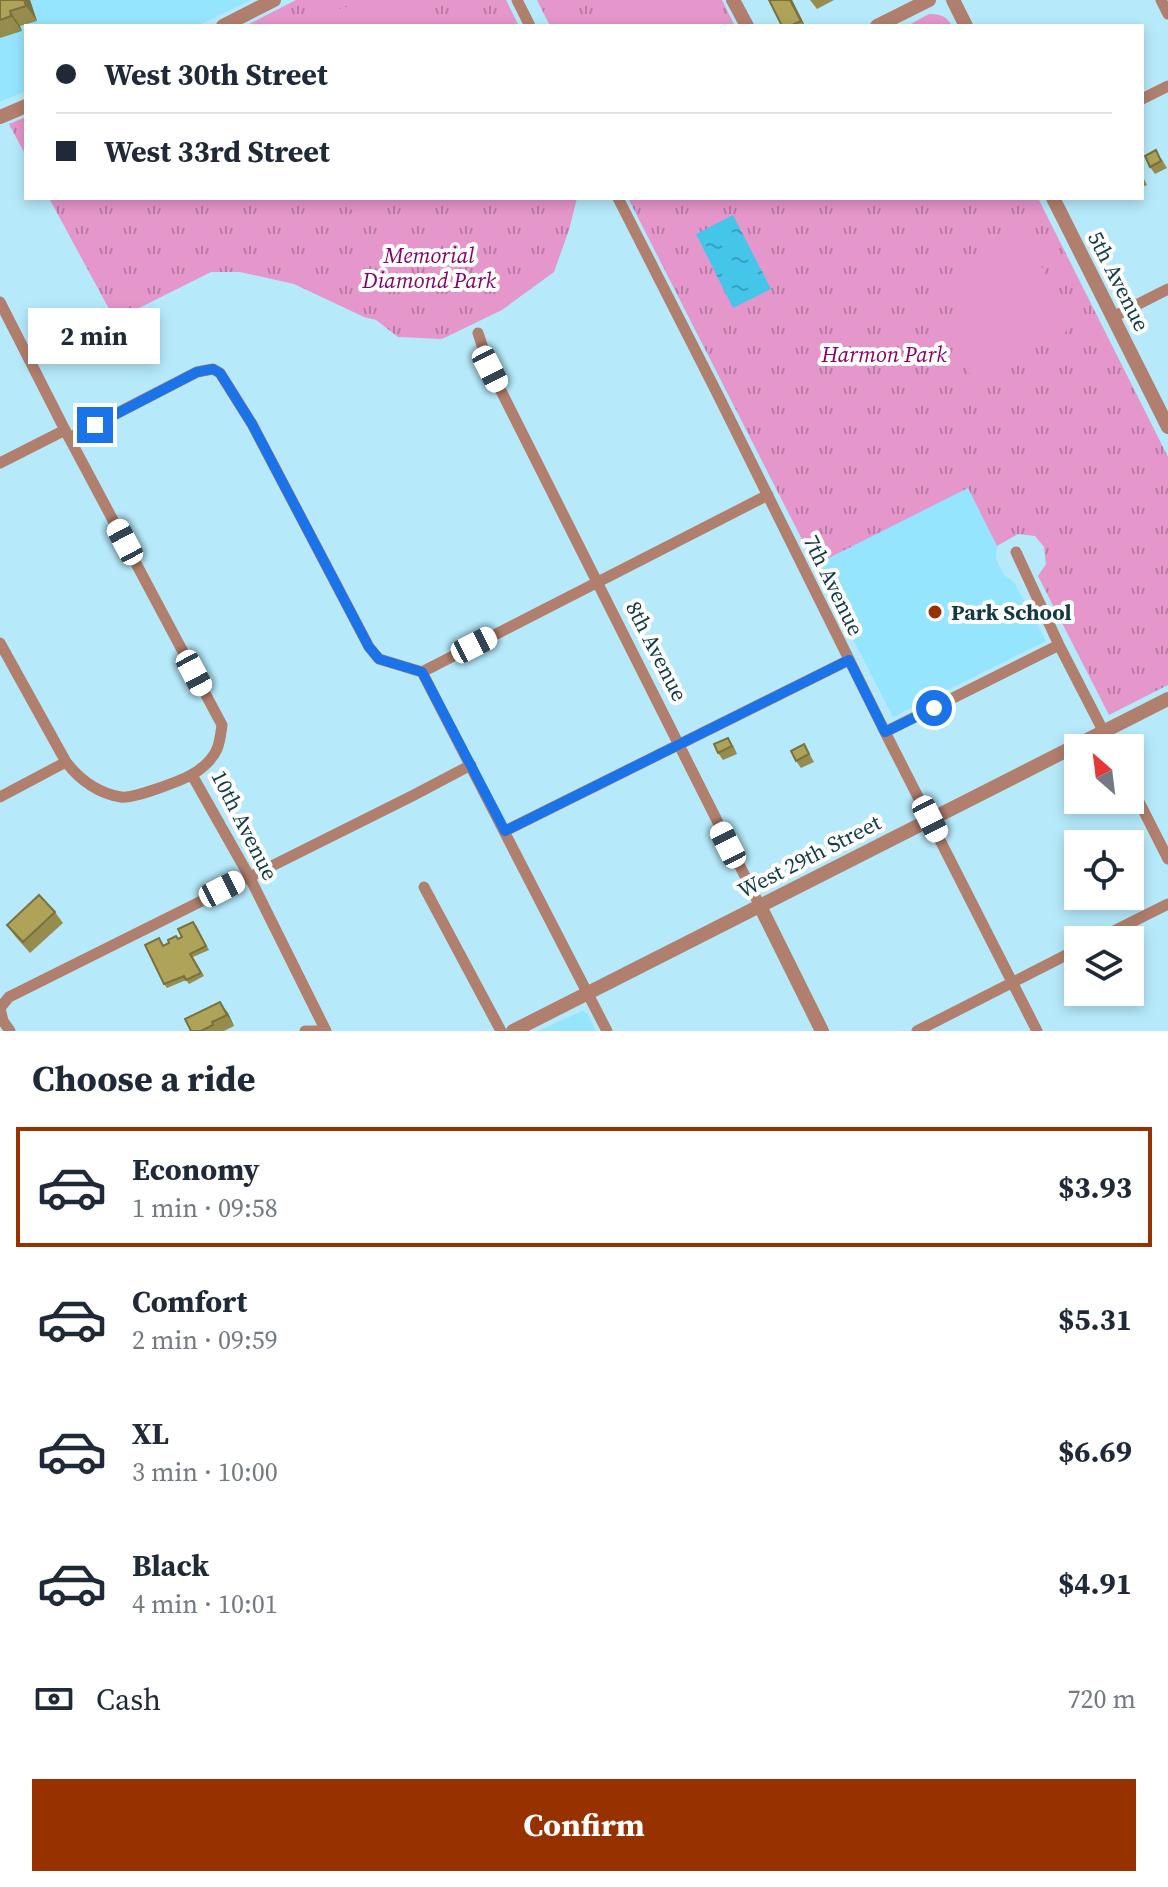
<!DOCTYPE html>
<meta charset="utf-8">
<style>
:root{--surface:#fff;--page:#f6f6f7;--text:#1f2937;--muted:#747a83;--line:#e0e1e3;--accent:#973200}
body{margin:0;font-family:"Source Serif 4",serif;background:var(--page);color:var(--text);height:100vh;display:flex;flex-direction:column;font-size:30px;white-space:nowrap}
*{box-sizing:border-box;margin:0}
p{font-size:26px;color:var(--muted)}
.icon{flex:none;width:44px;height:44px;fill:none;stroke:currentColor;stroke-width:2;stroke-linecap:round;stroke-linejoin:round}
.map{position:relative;height:1031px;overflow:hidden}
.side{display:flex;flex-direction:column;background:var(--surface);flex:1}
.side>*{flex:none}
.banner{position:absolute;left:24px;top:24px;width:1120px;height:176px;border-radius:0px;box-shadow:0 4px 12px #0003;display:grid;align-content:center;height:176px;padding:0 32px;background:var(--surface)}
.needle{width:52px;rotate:332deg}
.controls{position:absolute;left:1064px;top:734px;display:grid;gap:16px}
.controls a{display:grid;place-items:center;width:80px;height:80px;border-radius:0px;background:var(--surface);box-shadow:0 4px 12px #0003;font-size:40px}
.end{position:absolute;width:36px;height:36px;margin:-18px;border:10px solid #1a73e8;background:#fff;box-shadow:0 0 0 4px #fff}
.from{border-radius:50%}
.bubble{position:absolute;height:56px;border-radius:0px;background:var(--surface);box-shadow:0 4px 12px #0003;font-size:26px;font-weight:700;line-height:56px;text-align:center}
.car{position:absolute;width:24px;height:48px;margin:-24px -12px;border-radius:10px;box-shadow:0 0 6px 2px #0007;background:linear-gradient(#fff 24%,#345 0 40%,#fff 0 76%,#345 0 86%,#fff 0)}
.banner b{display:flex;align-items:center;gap:28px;height:76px;font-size:30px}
.banner b+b{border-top:2px solid var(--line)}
.banner i{width:20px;height:20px;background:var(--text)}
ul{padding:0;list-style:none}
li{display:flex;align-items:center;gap:24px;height:120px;margin:0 16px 12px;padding:0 16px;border:4px solid transparent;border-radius:0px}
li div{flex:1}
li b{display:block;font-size:30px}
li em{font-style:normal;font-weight:700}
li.active{border-color:var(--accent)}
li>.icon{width:72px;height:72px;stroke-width:1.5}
h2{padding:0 32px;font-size:36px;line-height:96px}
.pay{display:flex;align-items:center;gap:20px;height:88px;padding:0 32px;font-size:30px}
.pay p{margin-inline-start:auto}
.primary-button{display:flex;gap:16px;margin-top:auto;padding:16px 32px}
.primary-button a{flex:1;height:92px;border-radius:0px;background:var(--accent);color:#fff;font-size:32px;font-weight:700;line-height:92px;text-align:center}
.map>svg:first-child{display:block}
.built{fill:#96e5ff}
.park{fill:url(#park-tufts)}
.pitch{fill:#e596ca}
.water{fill:url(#water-ripples)}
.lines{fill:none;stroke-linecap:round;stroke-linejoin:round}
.minor{stroke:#b17f6d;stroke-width:11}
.tertiary{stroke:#b17f6d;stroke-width:14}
.wall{fill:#968c4d}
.shaded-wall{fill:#7a723e}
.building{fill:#afa359;stroke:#7a723e;stroke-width:2}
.route{stroke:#1a73e8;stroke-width:10}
.poi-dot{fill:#973200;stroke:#fff;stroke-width:3}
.labels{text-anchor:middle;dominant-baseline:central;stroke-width:8;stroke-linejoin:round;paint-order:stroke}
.park-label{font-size:22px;font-style:italic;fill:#87016b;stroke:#fff}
.street-label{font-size:22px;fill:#123a45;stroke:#fff}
.poi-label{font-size:22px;font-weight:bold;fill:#123a45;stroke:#fff;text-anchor:start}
</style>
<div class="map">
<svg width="1168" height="1031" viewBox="0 0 1168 1031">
<defs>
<pattern id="park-tufts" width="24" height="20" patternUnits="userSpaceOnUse" patternTransform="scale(2)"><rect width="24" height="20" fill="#e596ca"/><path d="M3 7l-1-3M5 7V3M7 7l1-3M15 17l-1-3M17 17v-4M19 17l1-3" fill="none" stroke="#b87ba6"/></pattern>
<pattern id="water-ripples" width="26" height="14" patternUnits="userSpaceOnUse" patternTransform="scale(2)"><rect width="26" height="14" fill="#44c6ea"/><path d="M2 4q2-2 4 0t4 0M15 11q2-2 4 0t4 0" fill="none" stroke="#37a2bf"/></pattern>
</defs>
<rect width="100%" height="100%" fill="#b6eafb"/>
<path class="built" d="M0,0H251L197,26H26V91L0,102Z
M968,487L997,546L996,559L1004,575L1014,582L1046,641L893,717L815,565Z
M582,1011L588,1014L596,1031H538Z"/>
<path class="park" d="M296,0H506L519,26H245Z
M537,0H722L735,26H550Z
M929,14C940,14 947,16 952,26H907Z
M26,117V156L9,124Z
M49,198H577L569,230L554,272L502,310L442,339L398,337L376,320L364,317L294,284L240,272H211L115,320Z
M628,198H1038L1168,457V685L1109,715L1038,576L1046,564L1044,547L1035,536L1018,534L997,546L968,488L815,565Z"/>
<path class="pitch" d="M370,0C401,0 429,1 450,26H300L322,14Z
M617,0L666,16L671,26H621L610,4Z
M667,0H697L707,20L695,26H680Z
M335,198H385L358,212L338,204Z
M1020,225L1069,319L1066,332L972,379C967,367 961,355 958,344C950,307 965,266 994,243C1002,236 1012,231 1020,225Z"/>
<path class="water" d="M733,215L771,289L733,308L696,234Z"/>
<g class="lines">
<path class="minor" d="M517,0L530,26
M1161,0L1168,14
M1142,99L1168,86
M618,198L717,393L885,732L1037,1031
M0,302L65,430L222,725C221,732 220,742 217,749C213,759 201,770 191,775C180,781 133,799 121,797C97,793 80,780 66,762L0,643
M1113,317L1168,289
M478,333L490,369L760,906
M69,438L197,372L213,369L220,373L252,424L369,647L379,659L422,672L607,1031
M0,463L65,430
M1016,552L1059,645L1112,748
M422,672L768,495
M885,732L1059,645
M192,775L249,876L326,1031
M1130,784L1168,859
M0,797L66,762
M505,831L849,660
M424,887L501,1031
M1096,940L1168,904
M10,1031L3,1021L0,1008L9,997L414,795L471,765
M305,1031H325
M917,1031L1078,949"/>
<path class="tertiary" d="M733,0L747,26
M953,0L966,26
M223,26L274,0
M877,26L929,0
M0,117L26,106
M1053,198L1168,427
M760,906L822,1031
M513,1031L1168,699"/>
</g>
<path class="wall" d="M0,0H30L37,21L20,26L22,31L0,38Z
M792,0L805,26H782Z
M810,0H834L817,9Z
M1161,158L1167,168L1155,174L1150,167Z
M1142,175L1147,185L1142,187Z
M804,744L814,762L801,768L796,761Z
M733,745L737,754L723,760L718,753Z
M55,912L63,923L30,953L15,936L7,925Z
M196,925L209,950L193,957L204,976L189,984L186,980L167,988L164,984V946L182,937Z
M228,1013L234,1026L224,1031H191Z"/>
<path class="shaded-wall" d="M24,0H30L37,21L26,6Z
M790,0H792L805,26L801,21Z
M10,11L20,26L22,31L11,16Z
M220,1002L228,1013L234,1026L227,1015Z"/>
<path class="building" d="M0,0H24L26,6L10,11L11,16L0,20Z
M769,0H790L801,21L790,26H782Z
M1156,150L1161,161L1150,167L1145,156Z
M728,738L732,746L718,753L714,744Z
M804,744L809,754L796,761L791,751Z
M39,895L55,912L23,942L7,925Z
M193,922L206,946L190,954L201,973L186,980L184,976L164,984L145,945L159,938L163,946L169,943L168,940L176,936L178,939L182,937L178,929Z
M220,1002L227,1015L212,1022L213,1025L201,1031H191L185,1019Z"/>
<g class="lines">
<path class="route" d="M95,425L197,372L213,369L220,373L252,424L369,647L379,659L422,672L505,831L849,660L885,732L934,708"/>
</g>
<circle class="poi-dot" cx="935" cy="612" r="8"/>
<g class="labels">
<g class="park-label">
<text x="429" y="255">Memorial<tspan x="429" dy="25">Diamond Park</tspan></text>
<text x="884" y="354">Harmon Park</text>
</g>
<g class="street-label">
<text transform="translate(1119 281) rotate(63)">5th Avenue</text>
<text transform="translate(834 585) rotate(64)">7th Avenue</text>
<text transform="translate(657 651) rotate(63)">8th Avenue</text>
<text transform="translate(245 825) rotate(63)">10th Avenue</text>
<text transform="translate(809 856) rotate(-27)">West 29th Street</text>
</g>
<g class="poi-label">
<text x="951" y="612">Park School</text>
</g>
</g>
</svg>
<div class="controls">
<a><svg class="needle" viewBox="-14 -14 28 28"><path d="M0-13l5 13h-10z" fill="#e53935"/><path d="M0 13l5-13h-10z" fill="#747a83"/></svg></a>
<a><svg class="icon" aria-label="locate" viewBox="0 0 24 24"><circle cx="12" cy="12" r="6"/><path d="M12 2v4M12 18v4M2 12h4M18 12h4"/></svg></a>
<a><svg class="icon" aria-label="layers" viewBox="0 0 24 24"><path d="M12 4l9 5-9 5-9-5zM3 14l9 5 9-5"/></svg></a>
</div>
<i class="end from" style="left:934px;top:708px"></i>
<i class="end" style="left:95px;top:425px"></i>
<div class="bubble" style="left:28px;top:308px;width:132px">2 min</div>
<i class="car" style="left:490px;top:369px;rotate:153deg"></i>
<i class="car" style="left:125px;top:542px;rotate:332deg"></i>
<i class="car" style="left:474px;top:645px;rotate:63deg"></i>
<i class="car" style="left:194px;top:673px;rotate:152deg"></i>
<i class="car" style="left:930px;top:819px;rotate:153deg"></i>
<i class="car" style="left:728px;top:845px;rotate:333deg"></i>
<i class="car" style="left:222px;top:889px;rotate:63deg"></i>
<div class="banner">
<b><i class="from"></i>West 30th Street</b>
<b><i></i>West 33rd Street</b>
</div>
</div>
<section class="side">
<h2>Choose a ride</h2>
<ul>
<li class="active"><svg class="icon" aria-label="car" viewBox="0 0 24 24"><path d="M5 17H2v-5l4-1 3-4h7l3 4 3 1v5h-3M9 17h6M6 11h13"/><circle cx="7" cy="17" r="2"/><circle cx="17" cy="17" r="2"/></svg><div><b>Economy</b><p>1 min · 09:58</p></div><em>$3.93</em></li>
<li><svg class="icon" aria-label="car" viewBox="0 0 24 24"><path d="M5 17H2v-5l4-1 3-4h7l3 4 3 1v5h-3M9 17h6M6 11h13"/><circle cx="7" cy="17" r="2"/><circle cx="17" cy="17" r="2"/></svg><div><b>Comfort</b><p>2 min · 09:59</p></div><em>$5.31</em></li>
<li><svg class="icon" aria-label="car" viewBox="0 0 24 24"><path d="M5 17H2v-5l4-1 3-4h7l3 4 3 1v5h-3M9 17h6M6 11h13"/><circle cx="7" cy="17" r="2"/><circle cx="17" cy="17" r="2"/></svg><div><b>XL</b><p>3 min · 10:00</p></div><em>$6.69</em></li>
<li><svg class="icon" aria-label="car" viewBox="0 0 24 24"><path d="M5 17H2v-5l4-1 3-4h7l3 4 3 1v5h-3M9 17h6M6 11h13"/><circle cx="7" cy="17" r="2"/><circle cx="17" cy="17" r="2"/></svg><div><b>Black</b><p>4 min · 10:01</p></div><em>$4.91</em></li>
</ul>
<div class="pay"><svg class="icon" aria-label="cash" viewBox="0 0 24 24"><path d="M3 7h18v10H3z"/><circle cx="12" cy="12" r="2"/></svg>Cash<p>720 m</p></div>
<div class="primary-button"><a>Confirm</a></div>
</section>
